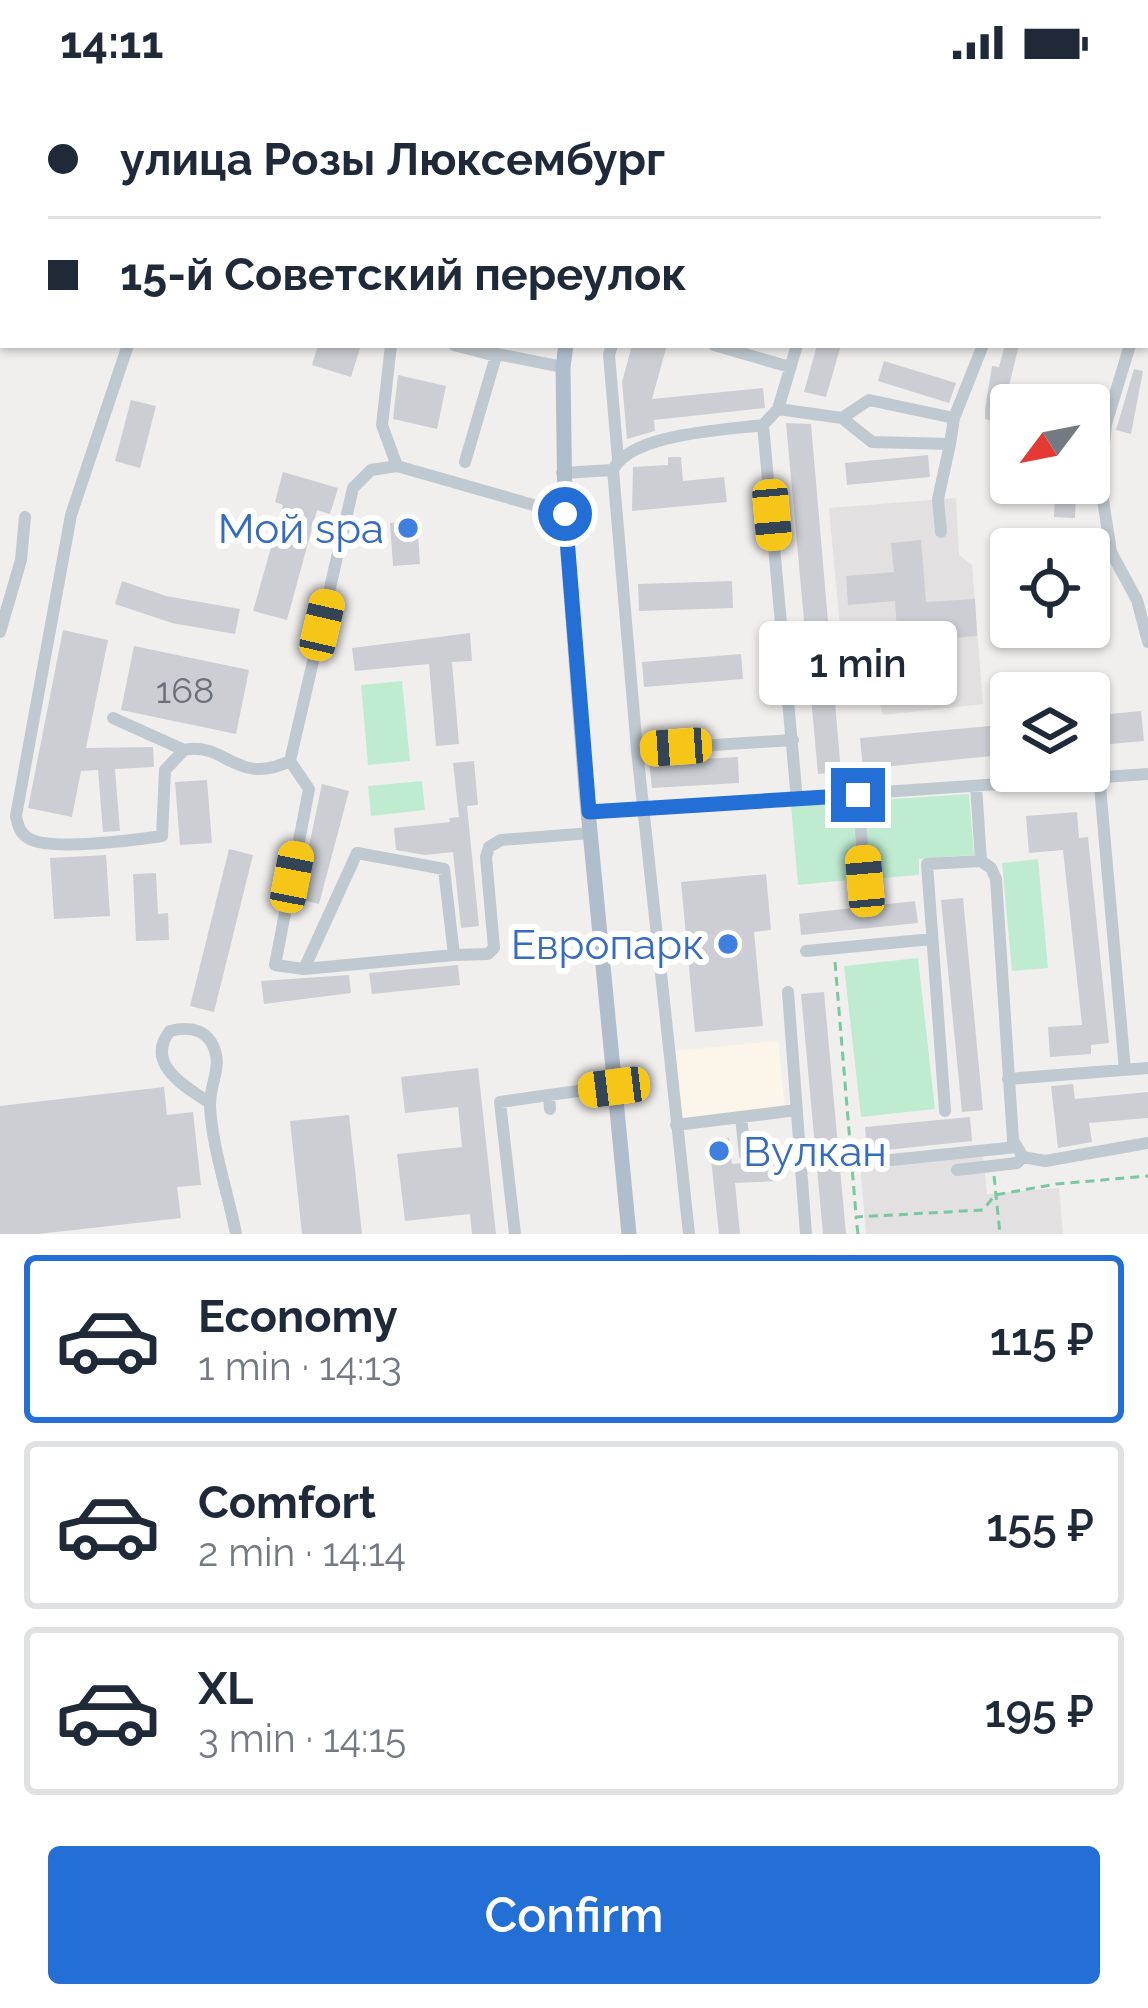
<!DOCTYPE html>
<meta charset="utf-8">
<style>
:root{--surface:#fff;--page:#f6f6f7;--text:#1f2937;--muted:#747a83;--line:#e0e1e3;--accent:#246fd6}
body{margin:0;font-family:Raleway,sans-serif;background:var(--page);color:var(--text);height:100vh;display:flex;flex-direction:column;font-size:45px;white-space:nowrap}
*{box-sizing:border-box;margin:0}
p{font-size:39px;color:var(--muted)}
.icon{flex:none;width:66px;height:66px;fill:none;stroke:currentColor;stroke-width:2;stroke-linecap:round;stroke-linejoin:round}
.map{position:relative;height:1150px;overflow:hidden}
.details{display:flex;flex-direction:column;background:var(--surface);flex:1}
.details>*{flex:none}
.guide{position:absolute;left:0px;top:0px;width:1149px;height:264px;box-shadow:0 3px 9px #0004;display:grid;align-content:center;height:264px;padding:0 48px;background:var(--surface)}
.needle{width:78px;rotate:238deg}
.fabs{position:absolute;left:990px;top:300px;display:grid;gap:24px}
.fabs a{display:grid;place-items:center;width:120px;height:120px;border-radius:12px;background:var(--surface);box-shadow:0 3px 9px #0004;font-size:60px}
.end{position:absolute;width:54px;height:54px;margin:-27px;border:15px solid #246fd6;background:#fff;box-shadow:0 0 0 6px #fff}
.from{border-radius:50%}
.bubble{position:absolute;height:84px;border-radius:12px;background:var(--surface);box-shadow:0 3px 9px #0004;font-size:39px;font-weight:600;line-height:84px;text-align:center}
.car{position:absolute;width:36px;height:72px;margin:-36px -18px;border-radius:15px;box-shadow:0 0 9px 3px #0007;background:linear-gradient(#f5c518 24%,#345 0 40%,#f5c518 0 76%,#345 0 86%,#f5c518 0)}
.guide b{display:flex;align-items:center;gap:42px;height:114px;font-size:45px}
.guide b+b{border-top:3px solid var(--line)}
.guide i{width:30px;height:30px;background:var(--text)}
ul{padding:21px 0 0;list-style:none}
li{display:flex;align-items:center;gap:36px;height:168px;margin:0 24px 18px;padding:0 24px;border:6px solid var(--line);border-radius:12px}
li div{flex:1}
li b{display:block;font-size:45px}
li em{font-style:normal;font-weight:600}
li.on{border-color:var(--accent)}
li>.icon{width:108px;height:108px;stroke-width:1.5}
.button{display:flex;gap:24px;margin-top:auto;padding:24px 48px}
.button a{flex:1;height:138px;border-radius:12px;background:var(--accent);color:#fff;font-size:48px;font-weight:600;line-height:138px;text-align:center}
.status{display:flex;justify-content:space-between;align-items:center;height:84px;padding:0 60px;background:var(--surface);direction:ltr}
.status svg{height:33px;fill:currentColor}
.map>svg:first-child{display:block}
.commercial{fill:#fbf6e9}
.education{fill:#e2e0e0}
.green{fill:#bfecd1}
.building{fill:#ccced3}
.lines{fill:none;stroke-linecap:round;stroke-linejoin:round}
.path{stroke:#79c8a2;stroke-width:3;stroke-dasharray:9 6;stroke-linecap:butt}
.minor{stroke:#c0c9d0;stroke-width:12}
.major{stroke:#b0bdcc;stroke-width:15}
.route{stroke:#246fd6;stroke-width:15}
.shop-dot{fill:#3f7fe0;stroke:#fff;stroke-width:4.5}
.labels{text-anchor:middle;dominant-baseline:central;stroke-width:12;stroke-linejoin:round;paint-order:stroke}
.number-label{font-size:36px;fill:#697079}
.shop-label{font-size:42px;fill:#366cbe;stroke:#fff;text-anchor:end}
</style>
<div class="status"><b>14:11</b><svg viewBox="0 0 49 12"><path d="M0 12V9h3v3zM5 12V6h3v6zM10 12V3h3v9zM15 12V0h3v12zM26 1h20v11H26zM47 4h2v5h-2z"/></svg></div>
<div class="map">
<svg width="1148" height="1150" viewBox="0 0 1148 1150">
<rect width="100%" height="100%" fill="#f1efee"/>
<path class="commercial" d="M778,957L785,1025L679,1036L672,967Z"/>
<path class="education" d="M956,414L959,471L972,481L983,620L883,631L879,617L847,619L829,424Z
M983,1069L987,1110L1059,1104L1063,1150H866L860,1079Z"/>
<path class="green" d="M402,597L410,677L368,681L361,601Z
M422,697L425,726L371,732L368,702Z
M969,710L974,771L919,775V791L870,795L864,717Z
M852,717L859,795L798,801L791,722Z
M1038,775L1048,884L1012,887L1002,779Z
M918,874L935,1025L861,1033L844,882Z"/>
<path class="building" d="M318,261H361L351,293L312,281Z
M632,261H667L652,315L763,304L765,324L654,336L655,347L627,355L622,298Z
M817,261H841L826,313L804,308Z
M1005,261H1019L1005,318L1010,320L1004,340L985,335V325L992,282L999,283Z
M884,277L956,299L949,319L878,297Z
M1134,285L1143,287L1131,350L1116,346Z
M398,291L446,302L437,345L393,335Z
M131,316L156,322L140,384L115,377Z
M786,339L811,340L841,688L818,690Z
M928,371L930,393L847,401L845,379Z
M668,373H681L683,397L724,393L727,418L632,427L633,383L668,381Z
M283,388L338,404L330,430L317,426L287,536L253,527L283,421L275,418Z
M1055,409L1076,410L1075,434L1054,433Z
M417,437L420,480L393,482L390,439Z
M921,456L926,518L975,515L977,552L930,556L932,582L900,584L895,517L848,521L846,492L894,488L891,459Z
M122,497L166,512L240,525L235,550L172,539L115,520Z
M732,497L733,524L639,527L638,500Z
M63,546L108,556L86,664L153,663L154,683L115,685L120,747L103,748L98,686L81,687L72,733L28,724Z
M470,549L472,577L452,578L459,660L436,662L429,580L355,587L352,564Z
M134,562L249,586L236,650L121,626Z
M741,570L743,595L644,603L642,578Z
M1141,627L1144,657L1089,662V632Z
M1011,640V670L863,685L860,654Z
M738,673L739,699L652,704L649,678Z
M474,677L478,721L467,722L479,842L461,844L453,768L425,771L396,766L394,744L450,738L449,734L459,733L453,679Z
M207,696L212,759L180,761L175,698Z
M322,700L349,707L319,820L298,815Z
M1077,728L1079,754L1088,753L1109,959L1091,961V970L1050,973L1048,943L1082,941L1063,766L1029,769L1026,732Z
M229,765L253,771L214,928L190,922Z
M106,771L110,832L54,835L50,774Z
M156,789L158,830L168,829L169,856L136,857L133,790Z
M766,790L771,846L754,848L763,942L695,948L681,798Z
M963,814L983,1026L962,1028L941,816Z
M915,817L918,839L801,851L799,830Z
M458,881L460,901L372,910L369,889Z
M349,891L351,909L264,920L261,897Z
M824,908L846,1150H823L801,910Z
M478,984L496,1150H472L470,1130L405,1137L397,1070L462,1063L458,1023L405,1029L401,993Z
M1073,1000L1075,1015L1148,1008V1034L1089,1039L1092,1058L1058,1064L1051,1002Z
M164,1003L167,1031L193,1028L201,1101L177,1103L181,1134L38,1150H0V1022Z
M349,1031L362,1150H302L290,1037Z
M970,1033L972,1057L867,1068L865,1043Z
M729,1054L732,1080L776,1076L778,1097L735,1099L740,1150H719L709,1056Z"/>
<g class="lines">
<path class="path" d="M835,878L856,1131
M994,1092L1000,1150
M858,1150L856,1133L983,1126L995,1111L1056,1100L1148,1092"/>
<path class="minor" d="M820,0L830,3
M477,3L478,0
M737,3L738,0
M862,3L863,0
M1063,3V0
M1146,97L1148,98
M1146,210L1148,204
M391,261L382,341L397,382
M454,261L496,272L465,378
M612,261L609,271L618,376
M714,261L790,283
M797,261L778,325L763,341L797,716
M1130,261L1106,340L1100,396L1111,468L1137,516L1148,558
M492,269L563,283
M778,325L842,334L872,358L950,360L954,334L869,316L842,334
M954,334L983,261
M613,386C631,349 726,346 763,341
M562,389L613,386L637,666L689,1150
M941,448L938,415L950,360
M0,548L21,476L25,433
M113,634L184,666L165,686L162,752C135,756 52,767 30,755C20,750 18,742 16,732L71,431L128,261
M184,666C226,657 236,703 290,677
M637,666L793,656
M1099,691L1125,986
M976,702L981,777L991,784L996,795L1013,1056L1023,1073L1045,1077L1148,1059
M858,711L865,798
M589,728L1148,690
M806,867L932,855
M454,871L488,870L494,864L486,773L489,763L501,756L591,749
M304,885L357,769L444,785L454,871L304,885L275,881L309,705L290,677L353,404L371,386L397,382L565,430
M788,908L806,1150
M1008,995L1148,984
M210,1019C185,1003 144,979 170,947C185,943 202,944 211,958C225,981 209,999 210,1022C212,1063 228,1109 236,1150
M550,1025L549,1011L614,1002
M945,1027L927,780L981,777
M741,1033L745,1071
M676,1041L797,1026
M891,1076L1017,1063
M957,1086L1017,1079L1023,1073
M515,1150L500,1018L549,1011"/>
<path class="major" d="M628,3V0
M566,261L563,283L565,430L586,706L629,1150"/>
</g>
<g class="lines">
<path class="route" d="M565,430L589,728L858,711"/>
</g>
<g class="shop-dot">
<circle cx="408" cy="444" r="12"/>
<circle cx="728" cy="860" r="12"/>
<circle cx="719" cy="1067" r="12"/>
</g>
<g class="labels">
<g class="number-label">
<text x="185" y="606">168</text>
</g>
<g class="shop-label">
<text x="384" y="444">Мой spa</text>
<text x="704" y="860">Европарк</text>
<text x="743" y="1067" text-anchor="start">Вулкан</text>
</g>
</g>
</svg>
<div class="fabs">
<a><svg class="needle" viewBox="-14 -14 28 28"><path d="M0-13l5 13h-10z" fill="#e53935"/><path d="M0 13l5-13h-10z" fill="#747a83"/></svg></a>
<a><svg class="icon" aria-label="locate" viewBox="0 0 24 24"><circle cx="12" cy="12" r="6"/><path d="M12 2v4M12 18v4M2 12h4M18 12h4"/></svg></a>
<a><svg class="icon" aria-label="layers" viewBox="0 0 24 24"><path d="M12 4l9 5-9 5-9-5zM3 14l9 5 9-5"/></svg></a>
</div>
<i class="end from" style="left:565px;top:430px"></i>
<i class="end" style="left:858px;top:711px"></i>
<div class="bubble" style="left:759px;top:537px;width:198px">1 min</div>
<i class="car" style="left:772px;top:431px;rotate:175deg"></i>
<i class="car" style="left:322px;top:541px;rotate:13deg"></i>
<i class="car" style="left:676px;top:663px;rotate:266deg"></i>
<i class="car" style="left:292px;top:793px;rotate:11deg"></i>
<i class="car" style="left:865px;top:797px;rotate:355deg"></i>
<i class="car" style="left:614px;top:1003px;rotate:263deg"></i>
<div class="guide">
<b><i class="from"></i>улица Розы Люксембург</b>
<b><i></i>15-й Советский переулок</b>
</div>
</div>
<section class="details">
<ul>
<li class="on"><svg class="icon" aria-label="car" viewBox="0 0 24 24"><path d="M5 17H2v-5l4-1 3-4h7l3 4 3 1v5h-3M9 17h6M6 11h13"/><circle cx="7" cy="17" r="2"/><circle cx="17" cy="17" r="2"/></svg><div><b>Economy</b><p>1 min · 14:13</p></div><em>115 ₽</em></li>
<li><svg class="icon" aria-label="car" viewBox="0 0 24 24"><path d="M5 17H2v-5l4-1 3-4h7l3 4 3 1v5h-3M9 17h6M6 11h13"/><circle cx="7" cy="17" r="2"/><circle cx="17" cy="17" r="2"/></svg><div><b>Comfort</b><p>2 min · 14:14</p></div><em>155 ₽</em></li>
<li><svg class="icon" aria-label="car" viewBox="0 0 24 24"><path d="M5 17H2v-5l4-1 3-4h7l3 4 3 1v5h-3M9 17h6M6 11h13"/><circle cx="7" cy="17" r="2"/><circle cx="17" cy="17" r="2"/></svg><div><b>XL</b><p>3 min · 14:15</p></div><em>195 ₽</em></li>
</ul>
<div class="button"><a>Confirm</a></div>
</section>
